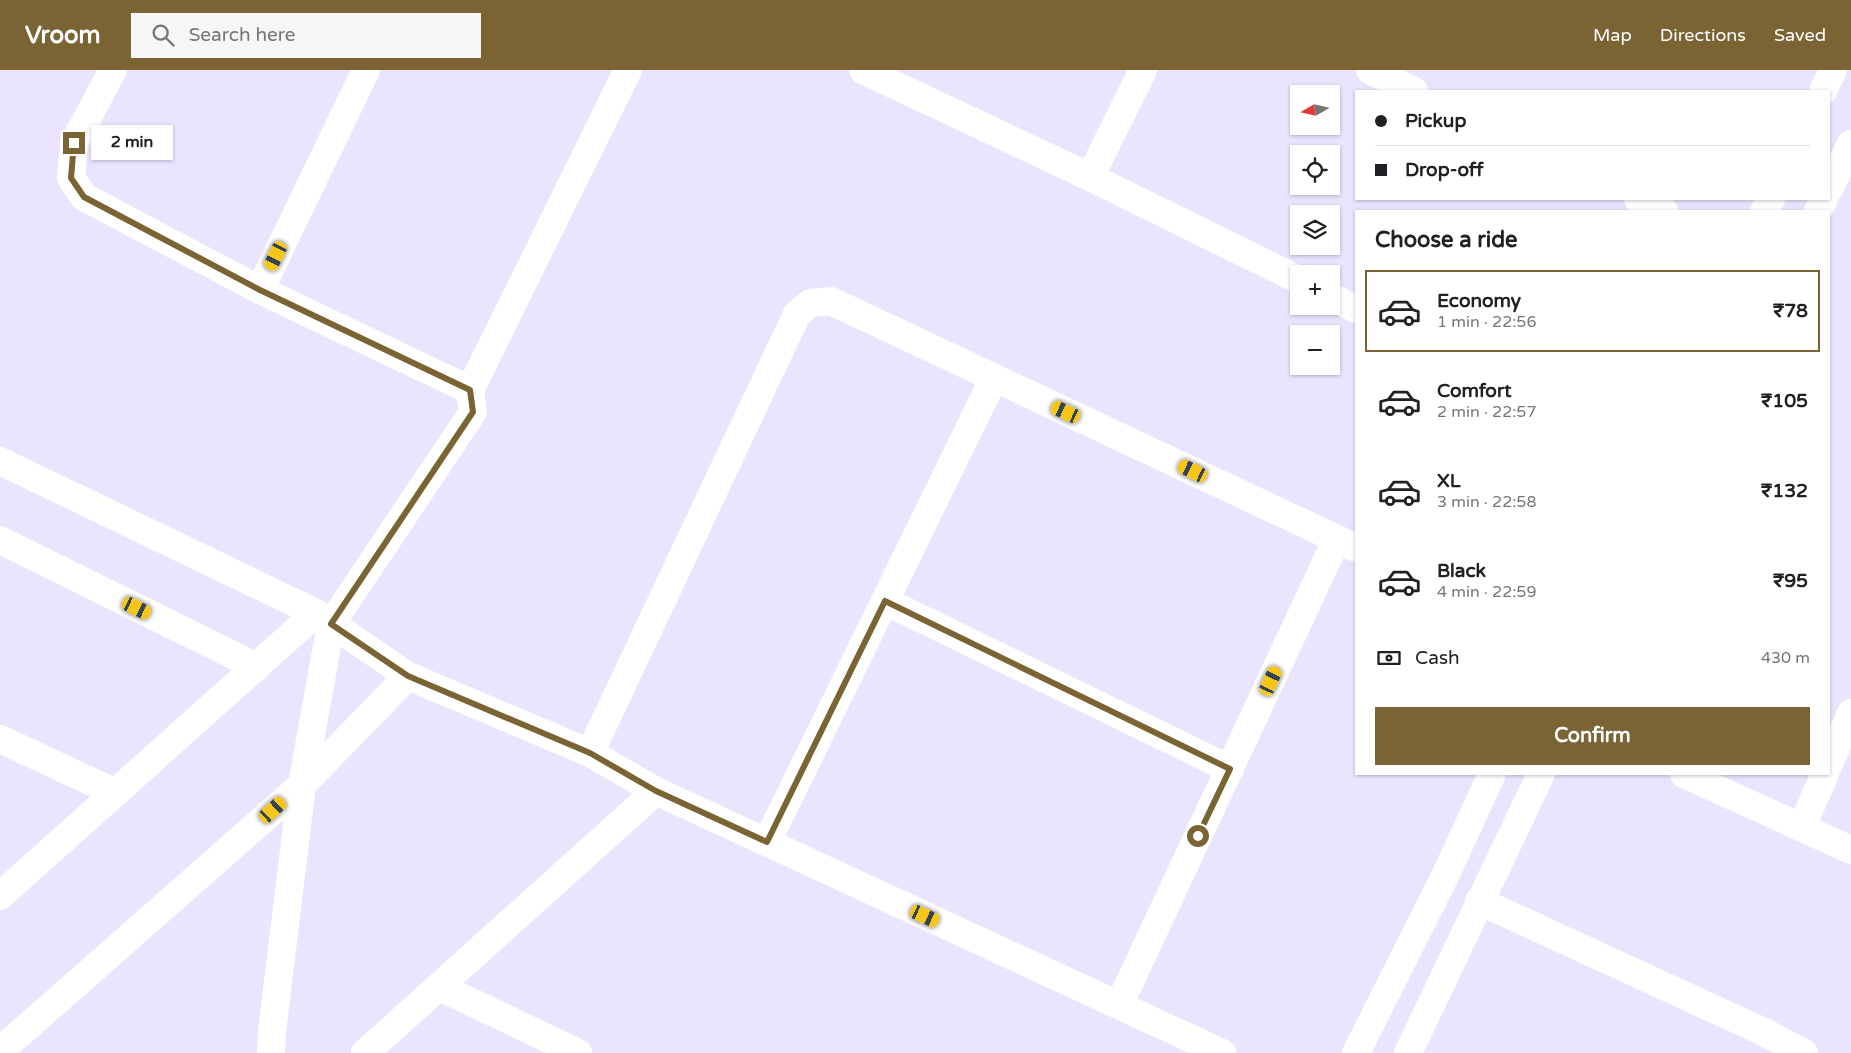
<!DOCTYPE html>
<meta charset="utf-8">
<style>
:root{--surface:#fff;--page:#f6f6f6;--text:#202124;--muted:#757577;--line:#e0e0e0;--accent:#7a6434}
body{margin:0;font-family:"Varela Round",sans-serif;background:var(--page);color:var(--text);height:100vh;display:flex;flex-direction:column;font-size:19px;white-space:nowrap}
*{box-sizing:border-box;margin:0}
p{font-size:16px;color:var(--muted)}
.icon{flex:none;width:28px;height:28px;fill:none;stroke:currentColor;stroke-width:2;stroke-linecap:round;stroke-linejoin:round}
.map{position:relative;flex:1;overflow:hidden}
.panel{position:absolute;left:1355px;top:140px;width:475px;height:565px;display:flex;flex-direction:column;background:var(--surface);border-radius:0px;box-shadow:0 1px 4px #0004}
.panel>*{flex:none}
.guide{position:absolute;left:1355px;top:20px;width:475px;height:110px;border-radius:0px;box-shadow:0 1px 4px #0004;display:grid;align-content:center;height:110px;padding:0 20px;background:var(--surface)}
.needle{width:32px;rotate:261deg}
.buttons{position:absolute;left:1290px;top:15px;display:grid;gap:10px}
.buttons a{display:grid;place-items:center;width:50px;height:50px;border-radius:0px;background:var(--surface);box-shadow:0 1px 4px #0004;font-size:25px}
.end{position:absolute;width:22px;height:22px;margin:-11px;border:6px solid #7a6434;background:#fff;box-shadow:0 0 0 2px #fff}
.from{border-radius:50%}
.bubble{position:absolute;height:35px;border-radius:0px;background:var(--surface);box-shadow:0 1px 4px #0004;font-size:16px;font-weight:700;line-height:35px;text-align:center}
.car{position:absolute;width:15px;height:30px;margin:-15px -8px;border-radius:6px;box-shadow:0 0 4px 1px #0007;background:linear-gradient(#f5c518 24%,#345 0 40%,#f5c518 0 76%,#345 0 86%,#f5c518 0)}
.guide b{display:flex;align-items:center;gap:18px;height:48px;font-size:19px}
.guide b+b{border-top:1px solid var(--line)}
.guide i{width:12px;height:12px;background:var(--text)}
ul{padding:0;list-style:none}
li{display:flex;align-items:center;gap:15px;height:82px;margin:0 10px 8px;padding:0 10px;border:2px solid transparent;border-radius:0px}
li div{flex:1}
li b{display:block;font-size:19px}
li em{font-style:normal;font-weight:700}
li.selected{border-color:var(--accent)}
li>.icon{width:45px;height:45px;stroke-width:1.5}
h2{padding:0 20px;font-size:22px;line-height:60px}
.pay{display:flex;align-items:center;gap:12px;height:55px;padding:0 20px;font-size:19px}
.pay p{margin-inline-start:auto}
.action{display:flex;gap:10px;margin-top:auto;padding:10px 20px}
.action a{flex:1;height:58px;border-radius:0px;background:var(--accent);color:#fff;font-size:20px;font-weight:700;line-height:58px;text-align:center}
header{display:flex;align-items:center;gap:30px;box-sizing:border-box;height:70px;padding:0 25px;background:var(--accent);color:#fff}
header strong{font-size:24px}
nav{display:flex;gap:28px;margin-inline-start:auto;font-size:18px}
.search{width:350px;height:45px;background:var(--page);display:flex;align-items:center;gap:12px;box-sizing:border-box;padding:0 18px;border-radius:0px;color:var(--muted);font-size:19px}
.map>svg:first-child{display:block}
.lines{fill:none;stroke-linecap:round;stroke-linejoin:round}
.minor{stroke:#fff;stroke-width:28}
.route{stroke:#7a6434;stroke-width:6}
</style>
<header>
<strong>Vroom</strong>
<div class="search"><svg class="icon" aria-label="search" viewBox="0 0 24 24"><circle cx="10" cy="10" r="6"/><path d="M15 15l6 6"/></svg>Search here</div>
<nav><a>Map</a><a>Directions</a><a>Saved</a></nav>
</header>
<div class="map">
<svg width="1851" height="983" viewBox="0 0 1851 983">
<rect width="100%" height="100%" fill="#eae4ff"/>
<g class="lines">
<path class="minor" d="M113,0L74,73L71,108L84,127L260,220L470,320L473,342L331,554L302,715L272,961L271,983
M863,0L1090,107L1299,210
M1370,0L1414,21
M1823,21L1833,0
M1090,107L1143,0
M1829,119L1851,74
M1638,129L1664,141
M1764,141L1771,129
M1818,141L1824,129
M260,220L366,0
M1331,227L1356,239
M470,320L628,0
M0,391L316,543L408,606L590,683L656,721L1222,983
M0,470L257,597
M885,531L1230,699
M0,669L116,723
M590,683L797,244L811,233L831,231L1356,478
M1829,694L1851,643
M1684,704L1851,780
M1802,756L1825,704
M767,772L994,308
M0,826L316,543
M1479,831L1764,962L1804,983
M440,917L578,983
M1119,935L1337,469
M0,981L302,715L408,606
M365,983L656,721
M1356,983L1445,806L1492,704
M1408,983L1541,704"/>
</g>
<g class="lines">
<path class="route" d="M74,73L71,108L84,127L260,220L470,320L473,342L331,554L408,606L590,683L656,721L767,772L885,531L1230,699L1198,766"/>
</g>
</svg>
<div class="buttons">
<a><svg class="needle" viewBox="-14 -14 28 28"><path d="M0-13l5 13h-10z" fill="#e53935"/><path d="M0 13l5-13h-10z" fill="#757577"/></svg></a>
<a><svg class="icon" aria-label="locate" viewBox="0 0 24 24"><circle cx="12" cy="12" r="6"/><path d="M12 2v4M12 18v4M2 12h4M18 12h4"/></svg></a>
<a><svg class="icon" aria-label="layers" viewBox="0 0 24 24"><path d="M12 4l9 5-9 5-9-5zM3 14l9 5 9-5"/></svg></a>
<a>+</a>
<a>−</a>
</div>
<i class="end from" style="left:1198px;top:766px"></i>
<i class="end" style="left:74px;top:73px"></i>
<div class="bubble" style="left:91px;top:55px;width:82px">2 min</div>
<i class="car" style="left:276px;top:186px;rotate:206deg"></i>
<i class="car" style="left:1066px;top:342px;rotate:295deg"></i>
<i class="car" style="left:1193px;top:401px;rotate:296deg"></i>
<i class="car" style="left:137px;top:538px;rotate:116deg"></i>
<i class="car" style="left:1271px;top:611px;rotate:25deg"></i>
<i class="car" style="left:273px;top:740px;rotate:48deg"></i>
<i class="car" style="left:925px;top:846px;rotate:115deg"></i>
<div class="guide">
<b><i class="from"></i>Pickup</b>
<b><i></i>Drop-off</b>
</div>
<section class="panel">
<h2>Choose a ride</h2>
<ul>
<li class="selected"><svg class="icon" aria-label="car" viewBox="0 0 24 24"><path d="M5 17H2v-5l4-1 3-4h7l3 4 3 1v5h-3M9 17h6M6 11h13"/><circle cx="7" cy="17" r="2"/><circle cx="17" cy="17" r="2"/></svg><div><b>Economy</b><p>1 min · 22:56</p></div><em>₹78</em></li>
<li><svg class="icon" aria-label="car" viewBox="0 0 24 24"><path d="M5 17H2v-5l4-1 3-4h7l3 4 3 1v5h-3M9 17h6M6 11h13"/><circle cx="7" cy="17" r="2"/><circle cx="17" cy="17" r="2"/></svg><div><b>Comfort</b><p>2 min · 22:57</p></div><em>₹105</em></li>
<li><svg class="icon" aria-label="car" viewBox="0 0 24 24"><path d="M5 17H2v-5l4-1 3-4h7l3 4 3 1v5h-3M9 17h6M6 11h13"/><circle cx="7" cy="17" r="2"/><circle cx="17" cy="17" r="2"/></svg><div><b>XL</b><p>3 min · 22:58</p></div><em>₹132</em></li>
<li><svg class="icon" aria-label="car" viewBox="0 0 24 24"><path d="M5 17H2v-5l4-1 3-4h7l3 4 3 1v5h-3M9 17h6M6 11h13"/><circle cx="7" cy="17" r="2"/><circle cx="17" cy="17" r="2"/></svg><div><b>Black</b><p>4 min · 22:59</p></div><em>₹95</em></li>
</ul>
<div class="pay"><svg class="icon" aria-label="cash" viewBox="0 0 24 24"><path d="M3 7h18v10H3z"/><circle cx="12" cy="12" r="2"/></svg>Cash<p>430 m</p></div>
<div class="action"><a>Confirm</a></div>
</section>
</div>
